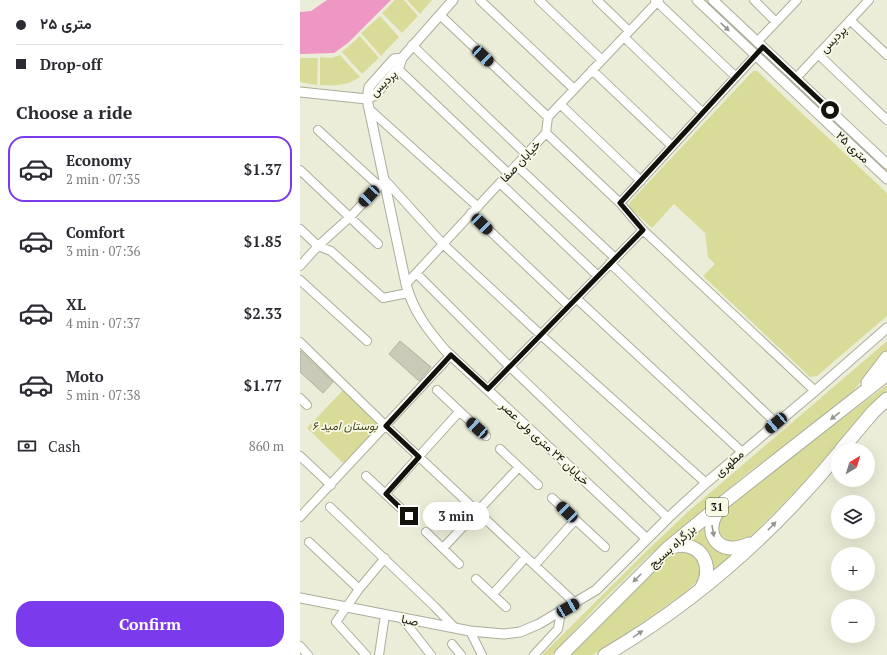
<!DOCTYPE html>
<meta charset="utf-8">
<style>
:root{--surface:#fff;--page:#f2f2f3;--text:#2b2b33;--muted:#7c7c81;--line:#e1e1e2;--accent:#7c3aed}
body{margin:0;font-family:"PT Serif",Vazirmatn,serif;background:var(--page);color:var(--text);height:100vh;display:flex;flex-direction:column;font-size:15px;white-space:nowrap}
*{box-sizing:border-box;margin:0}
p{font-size:13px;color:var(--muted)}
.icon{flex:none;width:22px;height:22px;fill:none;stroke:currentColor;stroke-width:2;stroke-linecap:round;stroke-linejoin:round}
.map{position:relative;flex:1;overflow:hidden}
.sheet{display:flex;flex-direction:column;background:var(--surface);width:300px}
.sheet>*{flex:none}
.top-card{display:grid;align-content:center;height:88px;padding:0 16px;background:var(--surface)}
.needle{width:26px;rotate:38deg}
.controls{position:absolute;left:531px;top:443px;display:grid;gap:8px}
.controls a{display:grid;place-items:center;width:44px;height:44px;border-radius:50%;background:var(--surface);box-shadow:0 4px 16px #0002;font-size:20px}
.end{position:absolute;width:18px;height:18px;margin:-9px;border:5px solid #13130c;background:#fff;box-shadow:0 0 0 2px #fff}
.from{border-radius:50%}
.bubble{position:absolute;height:28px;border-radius:14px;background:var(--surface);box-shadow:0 4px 16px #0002;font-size:13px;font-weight:800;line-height:28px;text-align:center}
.car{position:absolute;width:12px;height:24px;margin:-12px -6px;border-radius:5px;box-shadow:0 0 3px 1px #0007;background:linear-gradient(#222 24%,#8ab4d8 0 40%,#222 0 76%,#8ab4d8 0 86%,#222 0)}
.top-card b{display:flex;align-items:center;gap:14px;height:38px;font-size:15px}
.top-card b+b{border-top:1px solid var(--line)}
.top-card i{width:10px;height:10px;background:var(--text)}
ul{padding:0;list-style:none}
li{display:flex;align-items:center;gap:12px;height:66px;margin:0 8px 6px;padding:0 8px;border:2px solid transparent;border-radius:16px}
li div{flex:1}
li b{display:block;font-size:15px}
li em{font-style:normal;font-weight:800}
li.on{border-color:var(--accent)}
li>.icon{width:36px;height:36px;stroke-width:1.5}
h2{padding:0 16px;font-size:18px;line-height:48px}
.pay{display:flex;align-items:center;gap:10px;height:44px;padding:0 16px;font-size:15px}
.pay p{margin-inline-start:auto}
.button{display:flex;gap:8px;margin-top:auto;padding:8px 16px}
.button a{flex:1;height:46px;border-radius:16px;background:var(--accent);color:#fff;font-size:16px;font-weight:800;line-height:46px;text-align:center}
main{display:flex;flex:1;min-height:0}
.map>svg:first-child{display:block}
.green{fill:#d9dc99}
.water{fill:#ee97c5}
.building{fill:#c9cab7;stroke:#b1b29f}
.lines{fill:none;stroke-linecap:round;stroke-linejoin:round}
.minor-casing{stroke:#acad9a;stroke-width:10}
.tertiary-casing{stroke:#acad9a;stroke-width:11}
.trunk-casing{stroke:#acad9a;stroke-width:15}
.minor{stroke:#fff;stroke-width:8}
.tertiary{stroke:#fff;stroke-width:9}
.trunk{stroke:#fff;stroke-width:13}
.oneway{fill:#959592}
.route{stroke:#13130c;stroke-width:5}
.labels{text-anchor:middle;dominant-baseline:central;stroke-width:3.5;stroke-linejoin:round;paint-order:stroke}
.shield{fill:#f9fae6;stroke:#58584d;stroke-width:1}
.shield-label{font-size:11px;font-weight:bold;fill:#13130c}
.street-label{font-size:12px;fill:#13130c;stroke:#f9fae6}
.park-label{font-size:12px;font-style:italic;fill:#484921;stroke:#f9fae6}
</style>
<main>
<section class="sheet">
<div class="top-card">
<b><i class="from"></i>۲۵ متری</b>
<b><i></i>Drop-off</b>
</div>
<h2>Choose a ride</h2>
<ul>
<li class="on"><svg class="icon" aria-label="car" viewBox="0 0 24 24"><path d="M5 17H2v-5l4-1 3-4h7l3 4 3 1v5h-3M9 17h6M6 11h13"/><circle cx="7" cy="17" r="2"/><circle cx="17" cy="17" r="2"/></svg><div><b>Economy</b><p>2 min · 07:35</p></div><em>$1.37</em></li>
<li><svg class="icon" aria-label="car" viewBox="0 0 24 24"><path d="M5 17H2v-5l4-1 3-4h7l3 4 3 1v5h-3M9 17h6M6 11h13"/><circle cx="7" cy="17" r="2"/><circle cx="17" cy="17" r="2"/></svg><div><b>Comfort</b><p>3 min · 07:36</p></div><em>$1.85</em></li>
<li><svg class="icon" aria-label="car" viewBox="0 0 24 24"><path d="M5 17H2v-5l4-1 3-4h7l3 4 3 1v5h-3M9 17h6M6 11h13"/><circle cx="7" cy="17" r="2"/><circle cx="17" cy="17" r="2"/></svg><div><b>XL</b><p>4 min · 07:37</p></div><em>$2.33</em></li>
<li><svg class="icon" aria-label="car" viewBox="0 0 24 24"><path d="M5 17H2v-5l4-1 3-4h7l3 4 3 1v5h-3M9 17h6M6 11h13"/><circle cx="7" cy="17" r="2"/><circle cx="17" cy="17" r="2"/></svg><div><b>Moto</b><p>5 min · 07:38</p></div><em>$1.77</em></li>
</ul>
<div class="pay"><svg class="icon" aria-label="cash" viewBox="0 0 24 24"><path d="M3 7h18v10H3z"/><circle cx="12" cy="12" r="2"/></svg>Cash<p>860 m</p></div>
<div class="button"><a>Confirm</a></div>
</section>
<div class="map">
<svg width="587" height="655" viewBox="0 0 587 655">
<rect width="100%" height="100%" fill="#ebedd8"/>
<path class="green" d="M95,0H104L118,16L102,33L82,13Z
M107,0H132L120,14Z
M403,0H407L458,48L456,50Z
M80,16L99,37L81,56L61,33Z
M60,36L79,58L62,74L42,52Z
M466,54L587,168V173L463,57Z
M40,55L60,77C46,86 35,86 20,85V57L31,58Z
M0,58H18L17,85L0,82Z
M453,71H457L587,193V316L517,376L510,377L403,276L415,264L408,257L405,233L374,204L352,228L329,207L330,202Z
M587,341V352L538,408L530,415L450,471L347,557L297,606L252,655H242L357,541L390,510Z
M587,385V390L560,417L502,485L453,534L443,542L429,544C401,524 423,510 440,495Z
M45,388L82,424L45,465L7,428Z
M407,525L436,552L411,574L410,566L381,542Z
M380,551L392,553L400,561V576L396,582L384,593L309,646L292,655H266L328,593L370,555Z"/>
<path class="water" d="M27,0H91L48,43L34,53L0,54V12L11,11Z"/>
<path class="building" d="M100,341L131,367L119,381L89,354Z
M1,351L33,382L23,393L0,372V352Z"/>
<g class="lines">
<g class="minor-casing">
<path id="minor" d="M180,0L274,89
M239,0L302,60
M297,0L329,31
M355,0L436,77
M454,0L476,22
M140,15L248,117
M550,20L587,55
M324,37L403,113
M457,42L497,0
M112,45L226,154
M518,54L587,120
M98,69L208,173
M292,70L372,146
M496,78L569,0
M260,104L341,181
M69,109L178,207
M18,130L79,186
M246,133L320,203L343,230L515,391
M216,165L315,258
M0,170L78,244
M200,183L298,276
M320,203L456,55
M171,213L269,306
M0,229L18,246L31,251L83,298L108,293
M310,263L476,423
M0,266L18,246L50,217L85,180L143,244L241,335L406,483
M116,273L210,367L368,518
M0,280L67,341
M106,284L246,133L248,117L359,0
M276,298L442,452
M0,342L86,426L275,603
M188,389L343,230
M137,390L186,436
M0,398L7,405
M200,449L238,485
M0,456L31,485
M66,476L109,516
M85,494L159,412
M252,498L305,547
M30,507L134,606L155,628
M0,517L151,355
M126,532L159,564
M9,542L59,589
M143,548L219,467
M235,565L275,520
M176,579L206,607
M193,594L226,557
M102,618L131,655
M170,631L182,655
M152,644L161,655
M0,646L8,655
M66,655L36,622L59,589L85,558
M79,655L85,615
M234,655L258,629L261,612"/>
</g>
<g class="tertiary-casing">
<path id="tertiary" d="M397,0L587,179
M413,0L587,164
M102,58L94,59L69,87L67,99L106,284C113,311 128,330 145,350L347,539
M0,92L67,99
M67,99L75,95L99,67L102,58L153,0
M0,598L170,631L204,634L220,632L239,624L296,590L368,518L406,483L515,391L587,328"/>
</g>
<g class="trunk-casing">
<path id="trunk" d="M568,383L587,358
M541,450L573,412L587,399
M420,508C400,533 419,558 449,544
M368,548C375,546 381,544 387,546C407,550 411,572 402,587
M261,655L368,548L429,498L587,374
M305,655C394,603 473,533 538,454"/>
</g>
<use href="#minor" class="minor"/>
<use href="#tertiary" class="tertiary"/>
<use href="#trunk" class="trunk"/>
</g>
<defs><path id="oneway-solid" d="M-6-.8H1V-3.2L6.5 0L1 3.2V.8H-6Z"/></defs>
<g class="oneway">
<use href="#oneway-solid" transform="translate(425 27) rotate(43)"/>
<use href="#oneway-solid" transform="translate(535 416) rotate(142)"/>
<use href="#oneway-solid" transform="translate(472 526) rotate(-46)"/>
<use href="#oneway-solid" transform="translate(413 531) rotate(80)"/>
<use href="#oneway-solid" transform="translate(337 578) rotate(135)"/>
<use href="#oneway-solid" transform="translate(338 634) rotate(-34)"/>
</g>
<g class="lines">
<path class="route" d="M109,516L86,494L119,457L86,426L151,355L188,389L343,230L320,203L463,47L530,110"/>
</g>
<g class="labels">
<rect class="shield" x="406" y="498" width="22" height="18" rx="3"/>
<g class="shield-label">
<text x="417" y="507">31</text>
</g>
<g class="street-label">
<text transform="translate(533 39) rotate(-46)">پردیس</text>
<text transform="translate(83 83) rotate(-45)">پردیس</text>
<text transform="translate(553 147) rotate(43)">۲۵ متری</text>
<text transform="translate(220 161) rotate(-47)">خیابان صفا</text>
<text transform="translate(245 443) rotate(43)">خیابان ۲۴ متری ولی عصر</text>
<text transform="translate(429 463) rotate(-41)">مطهری</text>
<text transform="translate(372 546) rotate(-42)">بزرگراه بسیج</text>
<text transform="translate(110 620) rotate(11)">صبا</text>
</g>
<g class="park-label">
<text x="45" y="425">بوستان امید ۶</text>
</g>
</g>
</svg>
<div class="controls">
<a><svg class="needle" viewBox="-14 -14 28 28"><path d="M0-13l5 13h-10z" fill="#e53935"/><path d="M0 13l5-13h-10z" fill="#7c7c81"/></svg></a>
<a><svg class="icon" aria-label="layers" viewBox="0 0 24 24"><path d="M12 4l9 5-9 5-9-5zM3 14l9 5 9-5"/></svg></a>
<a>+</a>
<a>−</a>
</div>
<i class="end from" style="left:530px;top:110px"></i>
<i class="end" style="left:109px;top:516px"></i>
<div class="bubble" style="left:123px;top:502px;width:66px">3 min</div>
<i class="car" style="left:183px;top:56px;rotate:133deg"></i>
<i class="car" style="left:69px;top:196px;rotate:223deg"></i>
<i class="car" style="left:182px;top:224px;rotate:134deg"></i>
<i class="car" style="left:476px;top:423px;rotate:230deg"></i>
<i class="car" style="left:177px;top:428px;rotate:312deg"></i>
<i class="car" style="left:267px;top:512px;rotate:314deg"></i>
<i class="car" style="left:268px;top:608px;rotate:60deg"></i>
</div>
</main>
